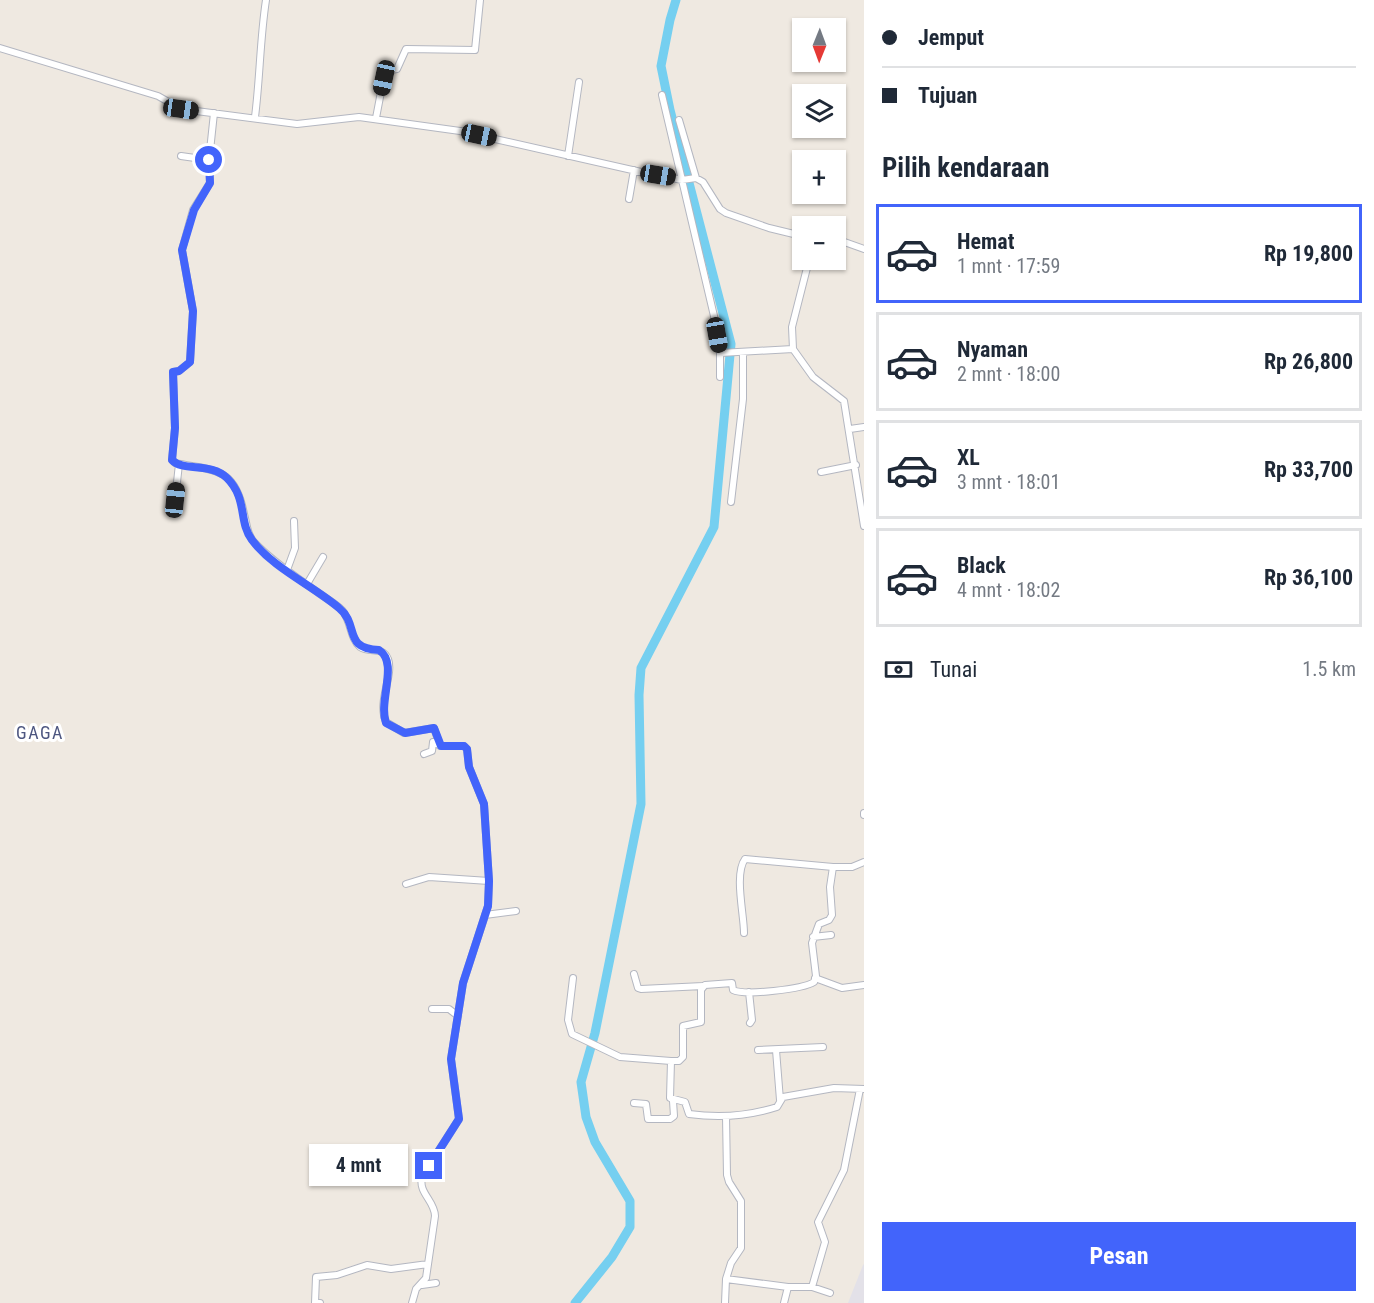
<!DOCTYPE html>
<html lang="id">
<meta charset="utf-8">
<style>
:root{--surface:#fff;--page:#f6f6f7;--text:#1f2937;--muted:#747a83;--line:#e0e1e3;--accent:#4264fb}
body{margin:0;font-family:"Roboto Condensed",sans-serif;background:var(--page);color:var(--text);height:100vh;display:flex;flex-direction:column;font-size:22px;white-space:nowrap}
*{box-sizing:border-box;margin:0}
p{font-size:20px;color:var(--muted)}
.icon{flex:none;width:33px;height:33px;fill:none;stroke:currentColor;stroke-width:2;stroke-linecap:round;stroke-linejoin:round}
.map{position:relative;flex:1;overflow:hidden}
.side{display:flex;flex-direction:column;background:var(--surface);width:510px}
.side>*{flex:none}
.guide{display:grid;align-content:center;height:132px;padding:0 18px;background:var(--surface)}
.needle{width:39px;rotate:181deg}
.tools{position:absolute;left:792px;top:18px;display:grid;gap:12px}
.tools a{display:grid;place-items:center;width:54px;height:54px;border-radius:0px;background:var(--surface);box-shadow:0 2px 4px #0004;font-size:30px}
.end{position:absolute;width:27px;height:27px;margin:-14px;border:8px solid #4264fb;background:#fff;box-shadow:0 0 0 3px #fff}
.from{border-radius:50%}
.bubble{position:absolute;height:42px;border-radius:0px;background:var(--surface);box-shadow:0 2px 4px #0004;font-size:20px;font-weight:700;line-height:42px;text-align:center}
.car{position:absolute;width:18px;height:36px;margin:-18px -9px;border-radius:8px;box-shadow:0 0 4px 2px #0007;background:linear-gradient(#222 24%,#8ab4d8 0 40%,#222 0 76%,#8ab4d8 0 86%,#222 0)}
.guide b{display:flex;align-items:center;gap:21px;height:57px;font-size:22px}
.guide b+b{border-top:2px solid var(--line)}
.guide i{width:15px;height:15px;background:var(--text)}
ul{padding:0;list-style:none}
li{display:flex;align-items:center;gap:18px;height:99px;margin:0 12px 9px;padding:0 6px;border:3px solid var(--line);border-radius:0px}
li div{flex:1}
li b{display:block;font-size:22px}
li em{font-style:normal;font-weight:700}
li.selected{border-color:var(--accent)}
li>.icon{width:54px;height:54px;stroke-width:1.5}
h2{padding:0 18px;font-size:27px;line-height:72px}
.pay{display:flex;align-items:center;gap:15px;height:66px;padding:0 18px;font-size:22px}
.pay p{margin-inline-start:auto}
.primary-button{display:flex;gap:12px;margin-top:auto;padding:12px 18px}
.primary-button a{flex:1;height:69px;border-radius:0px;background:var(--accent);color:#fff;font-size:24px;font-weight:700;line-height:69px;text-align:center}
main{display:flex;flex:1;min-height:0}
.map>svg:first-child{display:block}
.industrial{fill:#e3e1e8}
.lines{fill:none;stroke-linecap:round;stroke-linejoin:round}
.river{stroke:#75cff0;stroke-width:9}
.minor-casing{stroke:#b4b7c1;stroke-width:8}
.minor{stroke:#fff;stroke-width:6}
.route{stroke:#4264fb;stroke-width:8}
.labels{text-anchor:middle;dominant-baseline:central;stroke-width:6;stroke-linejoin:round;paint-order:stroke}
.quarter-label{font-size:18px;letter-spacing:1.5px;fill:#4d5680;stroke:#fff}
</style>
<main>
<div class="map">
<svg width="864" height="1303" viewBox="0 0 864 1303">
<rect width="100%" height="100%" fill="#efe9e1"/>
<path class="industrial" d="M864,1264V1303H848L863,1265Z"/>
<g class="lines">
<path class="river" d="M575,1303L612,1257L630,1227V1201L595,1142L586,1117L581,1082L595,1033L641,804L639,695L641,668L714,527L731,344L670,110L661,66L670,20L676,0"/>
<g class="minor-casing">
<path id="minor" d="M0,48L158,96L181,109L297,124L359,117L460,131L641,172L682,180L696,178L703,182L720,209L726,213L769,228L802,236
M662,95L714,316L720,353V377
M214,113L209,160L210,183L193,210L182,250L193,311L190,362L179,371L173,372L175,428L172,460L175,463C214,471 235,466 244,514C247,524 247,535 255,543C274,563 298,578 320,594C327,599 336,604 342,610C351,620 350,639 360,647C370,654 382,645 388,659C394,675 377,701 386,722L404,733L434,728L440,746H464L467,749L469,767L484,804L489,881L488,906L463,983L451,1059L459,1119L422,1177C418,1193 435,1201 435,1216L426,1278L416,1289L412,1303
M255,117C260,78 260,39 266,0
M376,118L385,71L397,69L406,49L475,50L480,0
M679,120L696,178
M181,156L209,160
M568,156L579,82
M629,199L634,170
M836,239L864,249
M809,260L792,327L793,349L813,377L844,401L864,526
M720,353L793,349
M850,429L864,427
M821,472L856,465
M175,500L179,464
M731,502L743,399V353
M287,570L295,548L294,521
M307,584L323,557
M424,754L432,751L433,742L439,745
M864,813V815
M406,884L429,877L489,881
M485,915L516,911
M744,933C744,914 734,874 745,859L833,867
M813,937L831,935
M634,974L638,988L641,989L703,986
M573,978L568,1020L572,1034L620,1057L671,1061L670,1098L685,1102L689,1114C718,1118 749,1116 777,1107L783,1097L834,1088L864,1089
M815,978L842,988L864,985
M749,992L752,1020L750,1023
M432,1009H449L458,1016
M758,1050L823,1047
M776,1050L780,1100
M671,1061H679L683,1057V1026L701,1022V990L705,985L732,983L733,990C745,996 803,989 814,982L816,976L812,943L819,924L829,920L832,915L830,887L833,867H852L864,862
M634,1103L646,1104L648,1119H670L674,1116L673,1101
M726,1279L788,1287H812L830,1293
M422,1285L436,1283
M812,1287L825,1242L818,1222L844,1170L860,1089
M320,1303H315L316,1277L337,1275L367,1265L391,1269L428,1264
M725,1303L726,1279L731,1263L741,1248V1201L729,1182L727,1175L726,1116
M784,1303L788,1287"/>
</g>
<use href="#minor" class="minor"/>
</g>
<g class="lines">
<path class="route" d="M209,160L210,183L194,210L182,250L193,311L190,362L179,371L173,372L175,428L172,460C183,472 211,462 227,478C248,499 238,521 252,540C274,569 312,585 339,608C360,625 342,648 379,650C399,663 378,701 386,723L405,733L434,728L441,746H464L467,749L469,767L484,804L489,881L488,906L463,983L451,1059L459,1119L429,1166"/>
</g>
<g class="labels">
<g class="quarter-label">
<text x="40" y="732">GAGA</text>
</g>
</g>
</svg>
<div class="tools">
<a><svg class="needle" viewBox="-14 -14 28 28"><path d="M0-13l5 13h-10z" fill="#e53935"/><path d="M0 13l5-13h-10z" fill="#747a83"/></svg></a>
<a><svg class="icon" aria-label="layers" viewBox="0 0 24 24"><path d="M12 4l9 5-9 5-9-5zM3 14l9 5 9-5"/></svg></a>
<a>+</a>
<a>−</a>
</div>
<i class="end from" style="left:209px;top:160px"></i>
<i class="end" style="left:429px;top:1166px"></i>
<div class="bubble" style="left:309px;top:1144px;width:99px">4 mnt</div>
<i class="car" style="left:384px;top:78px;rotate:192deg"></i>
<i class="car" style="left:181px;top:109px;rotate:98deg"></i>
<i class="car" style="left:479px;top:135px;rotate:102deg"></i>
<i class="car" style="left:658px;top:175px;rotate:99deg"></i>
<i class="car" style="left:717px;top:335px;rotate:170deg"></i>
<i class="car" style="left:175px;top:500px;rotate:6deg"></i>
</div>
<section class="side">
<div class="guide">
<b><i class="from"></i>Jemput</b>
<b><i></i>Tujuan</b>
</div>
<h2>Pilih kendaraan</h2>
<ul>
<li class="selected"><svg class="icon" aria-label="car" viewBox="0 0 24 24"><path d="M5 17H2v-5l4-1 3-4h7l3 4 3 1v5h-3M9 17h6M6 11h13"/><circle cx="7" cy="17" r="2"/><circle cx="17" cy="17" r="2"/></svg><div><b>Hemat</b><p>1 mnt · 17:59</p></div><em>Rp 19,800</em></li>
<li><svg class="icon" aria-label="car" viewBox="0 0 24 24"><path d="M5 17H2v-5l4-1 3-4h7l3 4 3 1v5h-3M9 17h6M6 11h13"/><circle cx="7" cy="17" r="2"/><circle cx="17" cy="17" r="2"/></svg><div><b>Nyaman</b><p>2 mnt · 18:00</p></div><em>Rp 26,800</em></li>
<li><svg class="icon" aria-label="car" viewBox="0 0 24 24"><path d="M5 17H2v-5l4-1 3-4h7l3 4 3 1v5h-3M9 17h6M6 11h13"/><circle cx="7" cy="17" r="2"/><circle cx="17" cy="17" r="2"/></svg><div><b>XL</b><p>3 mnt · 18:01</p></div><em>Rp 33,700</em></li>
<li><svg class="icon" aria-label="car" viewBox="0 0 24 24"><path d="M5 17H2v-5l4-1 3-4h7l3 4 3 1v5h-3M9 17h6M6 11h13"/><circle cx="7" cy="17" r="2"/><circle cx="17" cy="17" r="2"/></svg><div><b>Black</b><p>4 mnt · 18:02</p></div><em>Rp 36,100</em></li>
</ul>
<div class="pay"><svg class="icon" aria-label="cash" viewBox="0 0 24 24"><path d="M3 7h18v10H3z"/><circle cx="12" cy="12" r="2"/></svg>Tunai<p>1.5 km</p></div>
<div class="primary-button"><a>Pesan</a></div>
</section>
</main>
